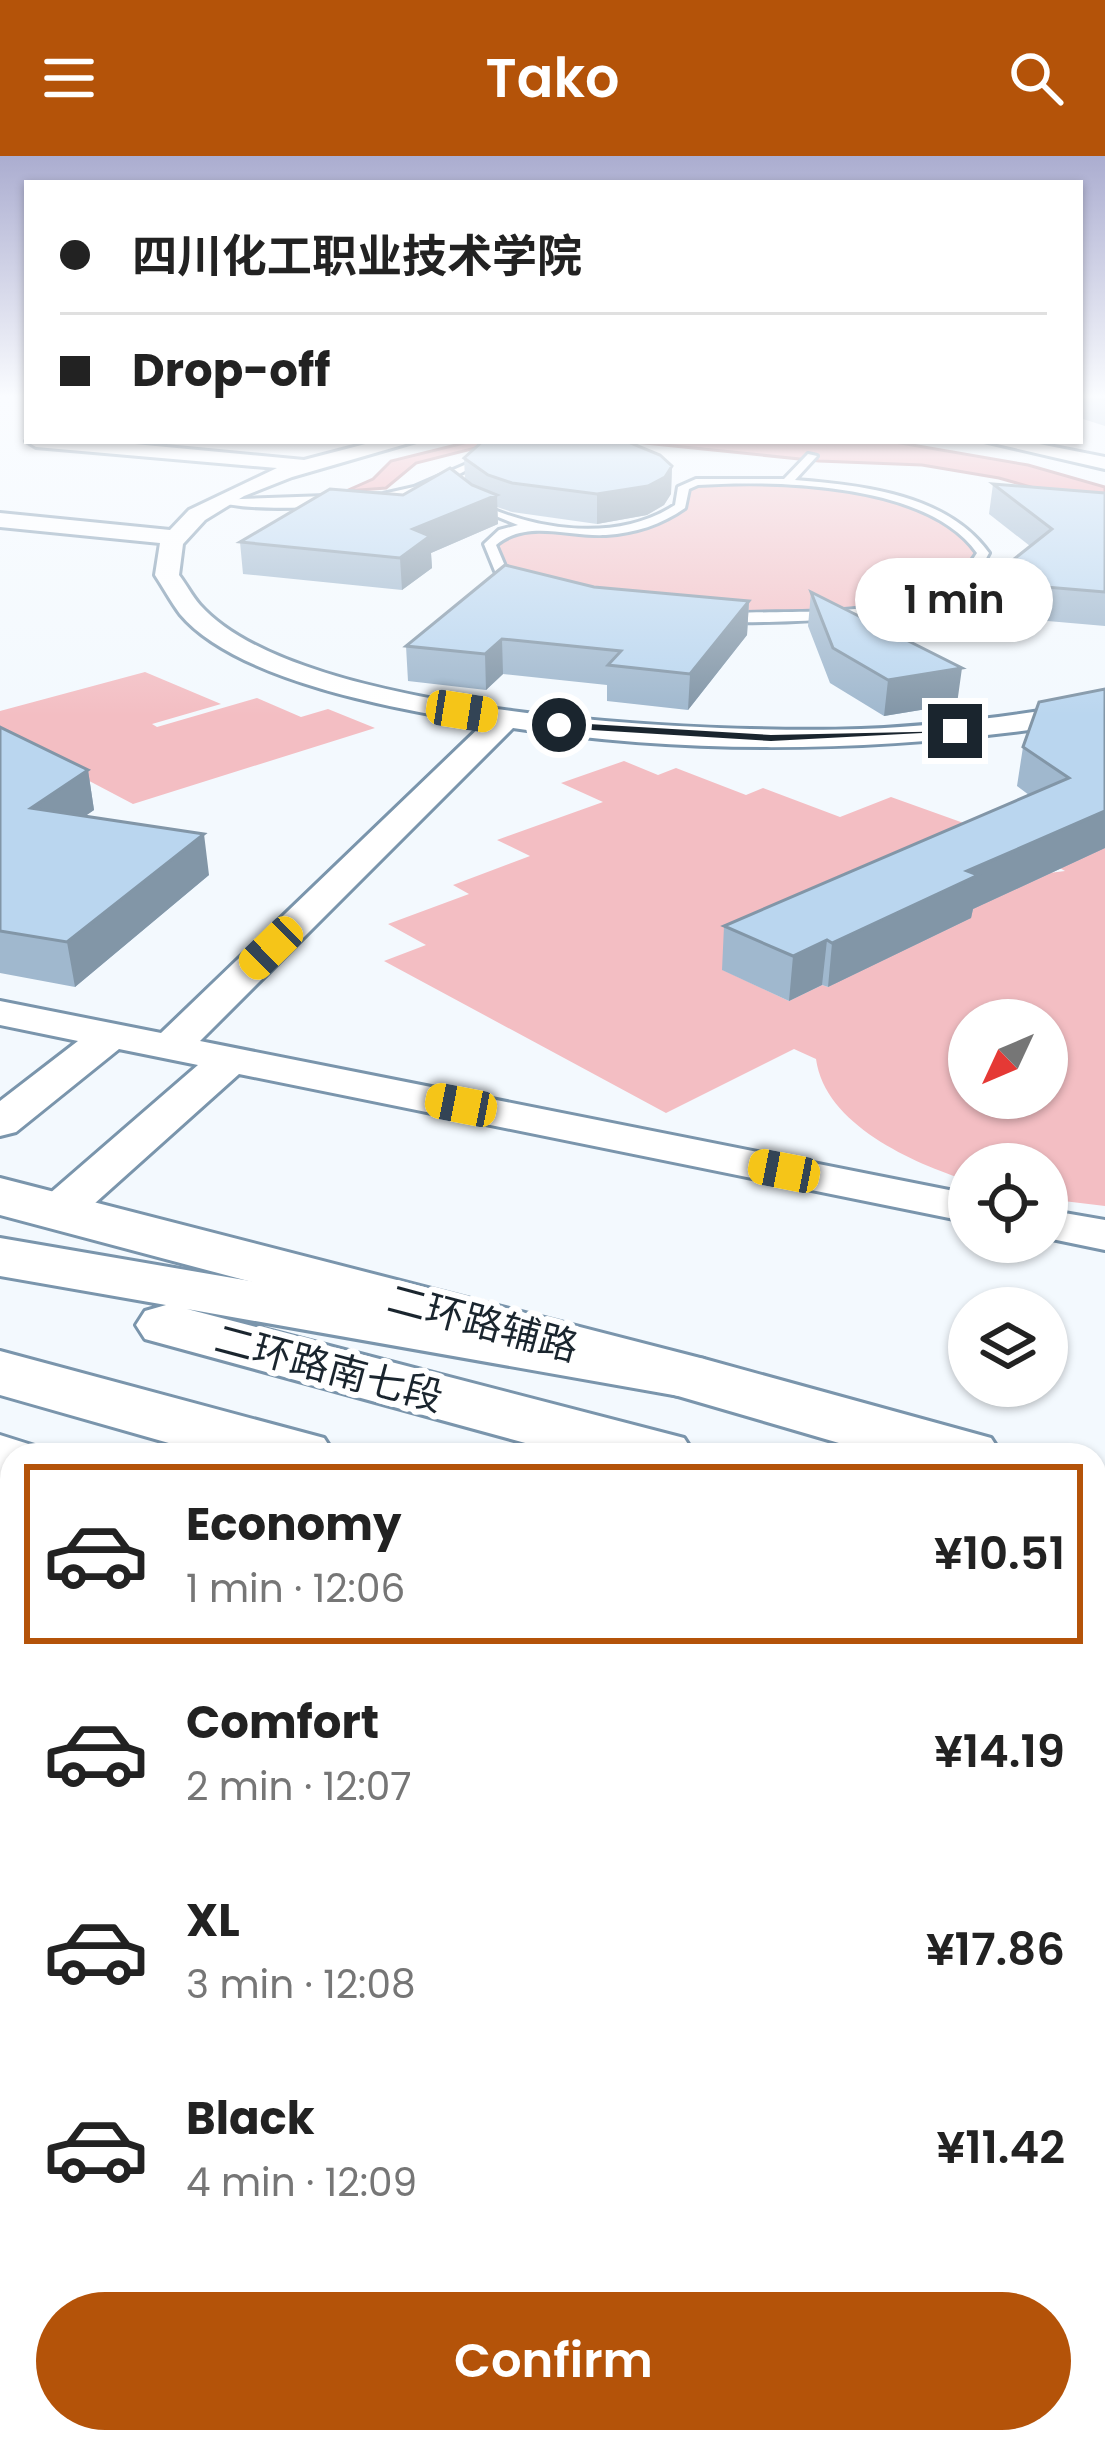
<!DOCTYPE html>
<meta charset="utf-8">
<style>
:root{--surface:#fff;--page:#f6f6f6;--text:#222;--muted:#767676;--line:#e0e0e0;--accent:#b45309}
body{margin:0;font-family:Poppins,"Noto Sans SC",sans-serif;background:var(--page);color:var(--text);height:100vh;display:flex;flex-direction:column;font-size:45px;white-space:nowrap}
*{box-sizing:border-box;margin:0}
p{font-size:39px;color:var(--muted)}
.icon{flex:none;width:66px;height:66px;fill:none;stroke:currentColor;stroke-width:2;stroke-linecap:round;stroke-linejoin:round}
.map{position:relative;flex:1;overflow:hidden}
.panel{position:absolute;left:0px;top:1287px;width:1107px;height:1011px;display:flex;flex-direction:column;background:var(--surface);border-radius:36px 36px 0 0;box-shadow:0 3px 9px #0004}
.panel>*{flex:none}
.banner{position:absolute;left:24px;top:24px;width:1059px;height:264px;border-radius:0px;box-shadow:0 3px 9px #0004;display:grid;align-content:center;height:264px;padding:0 36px;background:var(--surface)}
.needle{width:78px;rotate:226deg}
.fabs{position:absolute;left:948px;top:843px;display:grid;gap:24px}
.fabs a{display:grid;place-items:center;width:120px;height:120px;border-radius:50%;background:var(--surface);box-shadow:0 3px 9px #0004;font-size:60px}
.end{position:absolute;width:54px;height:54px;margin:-27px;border:15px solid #1a252e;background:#fff;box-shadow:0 0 0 6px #fff}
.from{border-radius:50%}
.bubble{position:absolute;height:84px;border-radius:42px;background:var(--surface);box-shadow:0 3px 9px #0004;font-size:39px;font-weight:600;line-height:84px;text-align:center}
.car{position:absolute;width:36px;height:72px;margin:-36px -18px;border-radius:15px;box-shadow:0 0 9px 3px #0007;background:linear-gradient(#f5c518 24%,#345 0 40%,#f5c518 0 76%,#345 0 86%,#f5c518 0)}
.banner b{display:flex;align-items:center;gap:42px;height:114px;font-size:45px}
.banner b+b{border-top:3px solid var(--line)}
.banner i{width:30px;height:30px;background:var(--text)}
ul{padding:21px 0 0;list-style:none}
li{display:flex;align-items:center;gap:36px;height:180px;margin:0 24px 18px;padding:0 12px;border:6px solid transparent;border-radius:0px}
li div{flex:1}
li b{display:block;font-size:45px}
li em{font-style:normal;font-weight:600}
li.selected{border-color:var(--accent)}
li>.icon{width:108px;height:108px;stroke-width:1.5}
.action{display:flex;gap:24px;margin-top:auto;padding:24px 36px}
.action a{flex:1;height:138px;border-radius:72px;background:var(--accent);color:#fff;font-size:48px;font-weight:600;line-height:138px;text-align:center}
header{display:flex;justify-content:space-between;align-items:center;height:156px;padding:0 36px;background:var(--accent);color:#fff;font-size:54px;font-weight:600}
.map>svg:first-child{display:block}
.green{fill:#f3bec3;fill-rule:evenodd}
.water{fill:#efa2ab;stroke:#af7c86;stroke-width:3}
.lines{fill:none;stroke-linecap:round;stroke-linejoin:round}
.lane-casing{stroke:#7a95ac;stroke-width:6}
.street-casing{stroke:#7a95ac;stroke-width:6}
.secondary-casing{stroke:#7a95ac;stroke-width:6}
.highway-casing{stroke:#7a95ac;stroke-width:6}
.lane{fill:#fff;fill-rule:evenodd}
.street{fill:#fff;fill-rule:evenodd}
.secondary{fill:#fff;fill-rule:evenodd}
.highway{fill:#fff;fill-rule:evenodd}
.wall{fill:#a0b8ce}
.shaded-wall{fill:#8296a7}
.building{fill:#bad6ef;stroke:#8296a7;stroke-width:3}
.route{fill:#1a252e}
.labels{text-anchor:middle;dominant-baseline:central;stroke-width:12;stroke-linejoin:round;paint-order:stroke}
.street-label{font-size:39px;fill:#1a252e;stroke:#fff}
</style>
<header><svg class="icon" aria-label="menu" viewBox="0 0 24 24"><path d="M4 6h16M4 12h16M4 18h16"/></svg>Tako<svg class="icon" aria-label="search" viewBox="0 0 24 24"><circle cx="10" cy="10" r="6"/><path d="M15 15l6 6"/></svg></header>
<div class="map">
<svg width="1105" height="2296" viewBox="0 0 1105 2296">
<rect width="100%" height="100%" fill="#f3f9fe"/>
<path class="green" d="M761,326C812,331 912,335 951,369C961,377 969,388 977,397L975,404L937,434L900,445L827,457L711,460L505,411L496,389L509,378L656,367L687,351L689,331L694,328Z
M145,516L221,548L152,568L157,571L257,542L301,561L328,553L375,572L133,648L0,578V555Z
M624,605L658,619L676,612L746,639L763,632L840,661L891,641L1011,684L723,814L789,845L822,829L828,831L961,758L1049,717L1065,715L1058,711L1105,686V1050L1047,1043V1008H969V1025C913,1007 825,969 816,903L794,893L666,957L384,805L426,789L388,768L469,738L453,729L530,700L497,684L603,646L561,627ZM969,864H1047V942H969Z"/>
<path class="water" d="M472,285H503L416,307L386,332L346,335L373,323L391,305Z
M625,285H889L1028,309L1105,331V352L999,322L922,309L819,305Z"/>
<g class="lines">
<g class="lane-casing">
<path id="lane" d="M499,294L503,299C472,308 447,327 417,337C378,350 249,359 213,344L383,338L414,331Z
M808,298L817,300L795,324C863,329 948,339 989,397C985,404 981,415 975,421C932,467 775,467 714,466L709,459C785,450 932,473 977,397C928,327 776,324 698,329L689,333L685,352C661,369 635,377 606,379C568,381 527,363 496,389L505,410L534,427L529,434L495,415L484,388L499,374L518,369L461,346L471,344C533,374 615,388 675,349L678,331L696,323H784Z"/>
</g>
<g class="street-casing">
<path id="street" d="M26,285H103L304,304L377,285H416L292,321L244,340L205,364L183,388L179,419C186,428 192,440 200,449C301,562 713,578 861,573C943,570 1024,558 1105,545V563C908,595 710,602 513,572L200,885L969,1038V1066L239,918L75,1065L58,1069L41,1065L34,1055L41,1045L198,909L119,893L16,976L0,980V945L78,885L0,869V845L161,877L484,567C400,554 236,525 180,458C171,446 163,431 155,419L160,387L0,371V357L170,374L189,354L277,312L36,291Z
M984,285H1024L1105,301V313Z
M1047,1054L1105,1064V1094L1047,1082Z"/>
</g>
<g class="secondary-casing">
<path id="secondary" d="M0,1022L704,1203L991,1282L1002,1299H880L654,1233L0,1059Z
M0,1279L38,1291L43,1299H12V1333L0,1329Z
M1095,1312L1105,1315V1367L1095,1364Z
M1095,1613L1105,1617V1691L1095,1688Z"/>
</g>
<g class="highway-casing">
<path id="highway" d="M0,1082L704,1203L714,1218L704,1233L679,1240L187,1153L684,1282L695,1299H569L145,1183L136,1169L145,1155L166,1149L0,1120Z
M0,1195L324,1282L335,1299H211L0,1239Z
M1095,1397L1105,1400V1458L1095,1455Z
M1095,1505L1105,1508V1574L1095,1571Z"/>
</g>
<use href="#lane" class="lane"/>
<use href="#street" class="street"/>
<use href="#secondary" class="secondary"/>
<use href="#highway" class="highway"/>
</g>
<path class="wall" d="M1082,239H1105V270L1080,262Z
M464,302L672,310L671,338L664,349L647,359L597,368L512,356L497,351L498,368L431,397L432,412L402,434L243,418L240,386L465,323Z
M993,328L1105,337V470L980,459L985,426L1030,390L989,358Z
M594,431L749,445L747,479L688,554L607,545V529L503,518L486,534L408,525L406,490Z
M811,436L957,548L884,560L830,527L808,470Z
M1039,546L1105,692L973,753L971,762L828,831L822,829L789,845L722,814L724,770L1029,639L1017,630L1023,591Z
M0,571L88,614L94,654L85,660L209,719L75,831L0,817Z"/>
<path class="shaded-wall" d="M672,310L671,338L664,349L647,359L597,368V338Z
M497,339L498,368L431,397L432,412L402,434L400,402L413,373Z
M749,445L747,479L688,554L690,518Z
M502,483L503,518L486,534L485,498Z
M962,512L957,548L884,560L888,524Z
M88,614L94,654L39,692L31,652Z
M1105,655V692L973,753L971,762L828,831L832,787L967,715Z
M204,678L209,719L75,831L67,786Z
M827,784L822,829L789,845L793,800Z"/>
<path class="building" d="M1087,239H1105V244Z
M483,285H626L660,299L672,310L665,321L648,330L597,338L512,327L488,319L464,302Z
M450,312L472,329L497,339L413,373L430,380L400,402L240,386L330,333L403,339Z
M993,328L1105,337V436L985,426L1052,373Z
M505,409L594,431L749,445L690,518L608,509L621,495L502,483L485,498L406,490Z
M811,436L962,512L888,524L833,492Z
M1105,533V655L967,715L978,719L832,787L827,784L793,800L724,770L1069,622L1023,591L1039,546Z
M0,571L88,614L31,652L204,678L67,786L0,775Z"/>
<linearGradient id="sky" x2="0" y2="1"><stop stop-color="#abadd0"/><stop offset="0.43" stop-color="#fafcff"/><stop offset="1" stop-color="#fafcff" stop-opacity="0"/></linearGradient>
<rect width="1105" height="560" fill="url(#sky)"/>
<path class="route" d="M555,566L771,579L960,575L771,585L559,572Z"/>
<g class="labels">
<g class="street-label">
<text transform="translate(483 1167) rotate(15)">二环路辅路</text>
<text transform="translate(329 1212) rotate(15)">二环路南七段</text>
</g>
</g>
</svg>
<div class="fabs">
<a><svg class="needle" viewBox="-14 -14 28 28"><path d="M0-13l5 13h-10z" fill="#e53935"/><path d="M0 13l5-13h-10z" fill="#767676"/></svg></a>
<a><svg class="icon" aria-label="locate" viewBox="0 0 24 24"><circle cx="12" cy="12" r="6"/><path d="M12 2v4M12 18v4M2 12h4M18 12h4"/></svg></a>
<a><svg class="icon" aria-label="layers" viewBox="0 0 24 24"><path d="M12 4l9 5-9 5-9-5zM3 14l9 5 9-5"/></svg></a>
</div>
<i class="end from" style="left:559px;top:569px"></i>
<i class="end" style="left:955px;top:575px"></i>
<div class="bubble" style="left:855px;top:402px;width:198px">1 min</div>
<i class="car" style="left:462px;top:555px;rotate:99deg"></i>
<i class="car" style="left:271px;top:792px;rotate:226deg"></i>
<i class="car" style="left:461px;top:949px;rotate:281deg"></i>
<i class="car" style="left:784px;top:1015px;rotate:281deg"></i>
<div class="banner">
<b><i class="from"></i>四川化工职业技术学院</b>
<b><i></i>Drop-off</b>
</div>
<section class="panel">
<ul>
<li class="selected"><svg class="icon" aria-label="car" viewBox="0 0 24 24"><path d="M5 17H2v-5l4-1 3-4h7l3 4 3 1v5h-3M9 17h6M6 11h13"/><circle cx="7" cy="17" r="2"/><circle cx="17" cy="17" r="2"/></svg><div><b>Economy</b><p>1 min · 12:06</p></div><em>¥10.51</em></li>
<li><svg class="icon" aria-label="car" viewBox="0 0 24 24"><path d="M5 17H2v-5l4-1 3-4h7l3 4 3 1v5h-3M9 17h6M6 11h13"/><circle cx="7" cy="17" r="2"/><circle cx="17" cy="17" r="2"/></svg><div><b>Comfort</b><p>2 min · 12:07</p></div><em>¥14.19</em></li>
<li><svg class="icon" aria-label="car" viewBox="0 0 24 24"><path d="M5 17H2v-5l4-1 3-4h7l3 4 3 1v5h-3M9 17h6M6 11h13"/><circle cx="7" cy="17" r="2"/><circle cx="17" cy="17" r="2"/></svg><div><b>XL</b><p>3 min · 12:08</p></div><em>¥17.86</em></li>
<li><svg class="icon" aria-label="car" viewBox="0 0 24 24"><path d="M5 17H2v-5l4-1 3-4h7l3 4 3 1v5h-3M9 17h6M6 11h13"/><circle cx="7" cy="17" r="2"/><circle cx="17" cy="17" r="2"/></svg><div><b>Black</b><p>4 min · 12:09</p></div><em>¥11.42</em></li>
</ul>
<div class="action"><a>Confirm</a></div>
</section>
</div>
